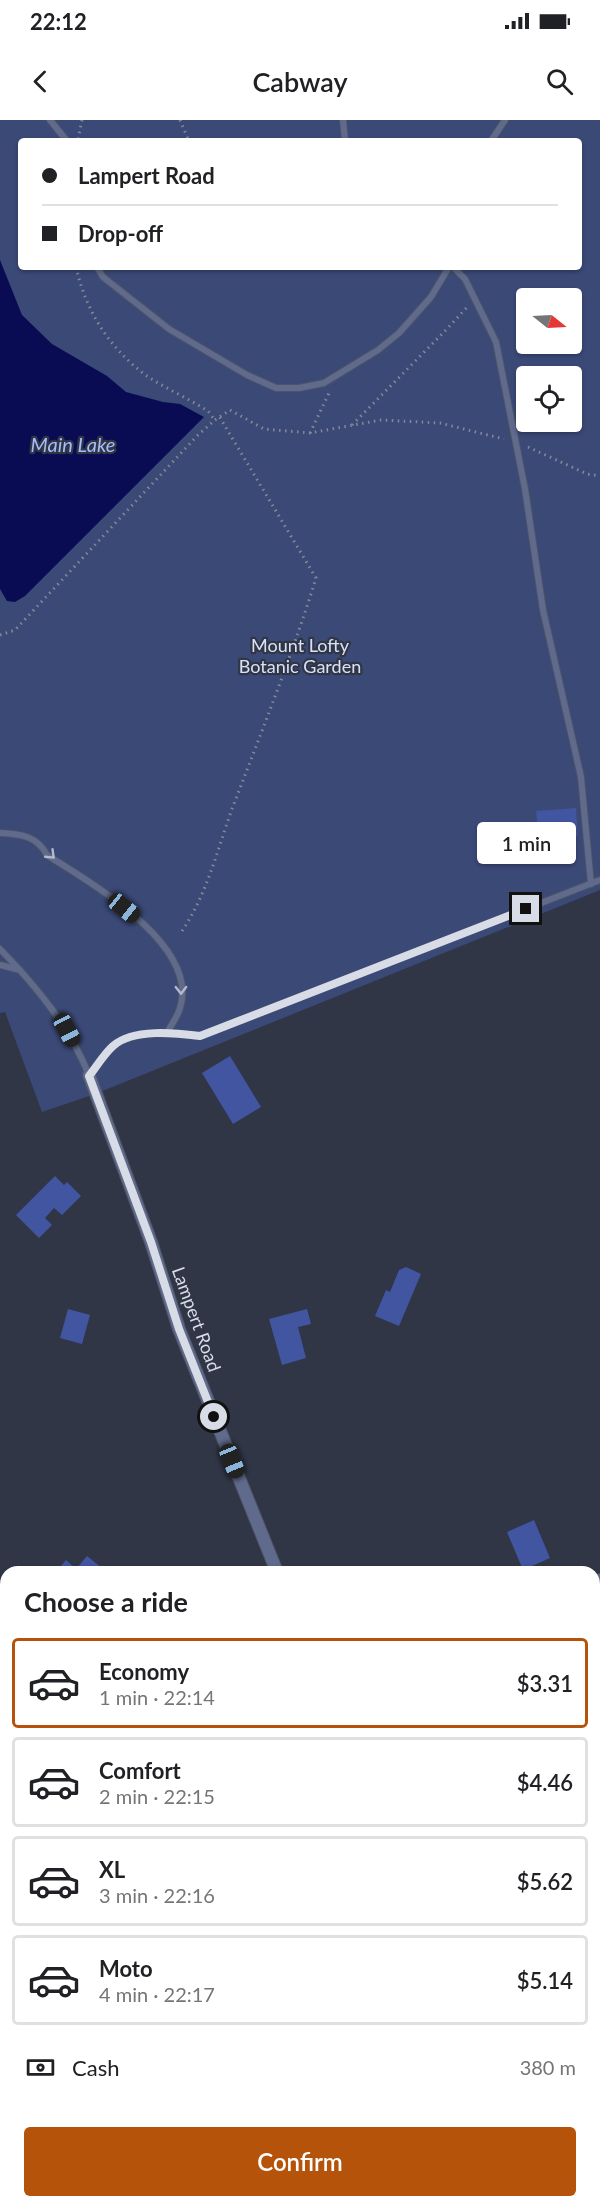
<!DOCTYPE html>
<meta charset="utf-8">
<style>
:root{--surface:#fff;--page:#f6f6f6;--text:#202124;--muted:#757577;--line:#e0e0e0;--accent:#b45309}
body{margin:0;font-family:Lato,sans-serif;background:var(--page);color:var(--text);height:100vh;display:flex;flex-direction:column;font-size:22px;white-space:nowrap}
*{box-sizing:border-box;margin:0}
p{font-size:20px;color:var(--muted)}
.icon{flex:none;width:33px;height:33px;fill:none;stroke:currentColor;stroke-width:2;stroke-linecap:round;stroke-linejoin:round}
.map{position:relative;flex:1;overflow:hidden}
.side{position:absolute;left:0px;top:1446px;width:600px;height:642px;display:flex;flex-direction:column;background:var(--surface);border-radius:18px 18px 0 0;box-shadow:0 2px 4px #0004}
.side>*{flex:none}
.banner{position:absolute;left:18px;top:18px;width:564px;height:132px;border-radius:6px;box-shadow:0 2px 4px #0004;display:grid;align-content:center;height:132px;padding:0 24px;background:var(--surface)}
.needle{width:39px;rotate:108deg}
.controls{position:absolute;left:516px;top:168px;display:grid;gap:12px}
.controls a{display:grid;place-items:center;width:66px;height:66px;border-radius:6px;background:var(--surface);box-shadow:0 2px 4px #0004;font-size:30px}
.end{position:absolute;width:27px;height:27px;margin:-14px;border:8px solid #d8dce6;background:#111;box-shadow:0 0 0 3px #111}
.from{border-radius:50%}
.bubble{position:absolute;height:42px;border-radius:6px;background:var(--surface);box-shadow:0 2px 4px #0004;font-size:20px;font-weight:600;line-height:42px;text-align:center}
.car{position:absolute;width:18px;height:36px;margin:-18px -9px;border-radius:8px;box-shadow:0 0 4px 2px #0007;background:linear-gradient(#222 24%,#8ab4d8 0 40%,#222 0 76%,#8ab4d8 0 86%,#222 0)}
.banner b{display:flex;align-items:center;gap:21px;height:57px;font-size:22px}
.banner b+b{border-top:2px solid var(--line)}
.banner i{width:15px;height:15px;background:var(--text)}
ul{padding:0;list-style:none}
li{display:flex;align-items:center;gap:18px;height:90px;margin:0 12px 9px;padding:0 12px;border:3px solid var(--line);border-radius:6px}
li div{flex:1}
li b{display:block;font-size:22px}
li em{font-style:normal;font-weight:600}
li.selected{border-color:var(--accent)}
li>.icon{width:54px;height:54px;stroke-width:1.5}
h2{padding:0 24px;font-size:27px;line-height:72px}
.pay{display:flex;align-items:center;gap:15px;height:66px;padding:0 24px;font-size:22px}
.pay p{margin-inline-start:auto}
.button{display:flex;gap:12px;margin-top:auto;padding:12px 24px}
.button a{flex:1;height:69px;border-radius:6px;background:var(--accent);color:#fff;font-size:24px;font-weight:600;line-height:69px;text-align:center}
.status{display:flex;justify-content:space-between;align-items:center;height:42px;padding:0 30px;background:var(--surface);direction:ltr}
.status svg{height:16px;fill:currentColor}
header{display:flex;justify-content:space-between;align-items:center;height:78px;padding:0 24px;background:var(--surface);font-size:27px;font-weight:600}
.map>svg:first-child{display:block}
.green{fill:#3b4977;fill-rule:evenodd}
.water{fill:#0a0c53}
.building{fill:#4155a0}
.lines{fill:none;stroke-linecap:round;stroke-linejoin:round}
.lane-casing{stroke:#4e5463;stroke-width:8}
.street-casing{stroke:#4e5463;stroke-width:14}
.path{stroke:#848996;stroke-width:3;stroke-dasharray:1.5 4.5;stroke-linecap:butt}
.lane{stroke:#5f6a8c;stroke-width:6}
.street{stroke:#5f6a8c;stroke-width:12}
.oneway{stroke:#b4bacb}
.route{stroke:#d8dce6;stroke-width:8}
.labels{text-anchor:middle;dominant-baseline:central;stroke-width:4.5;stroke-linejoin:round;paint-order:stroke}
.park-label{font-size:18px;fill:#d9e1f6;stroke:#303646}
.street-label{font-size:18px;fill:#d8dce6;stroke:#303646}
.water-label{font-size:20px;font-style:italic;fill:#a7bcfa;stroke:#303646}
</style>
<div class="status"><b>22:12</b><svg viewBox="0 0 49 12"><path d="M0 12V9h3v3zM5 12V6h3v6zM10 12V3h3v9zM15 12V0h3v12zM26 1h20v11H26zM47 4h2v5h-2z"/></svg></div>
<header><svg class="icon" aria-label="back" viewBox="0 0 24 24"><path d="M15 5l-7 7 7 7"/></svg>Cabway<svg class="icon" aria-label="search" viewBox="0 0 24 24"><circle cx="10" cy="10" r="6"/><path d="M15 15l6 6"/></svg></header>
<div class="map">
<svg width="600" height="2088" viewBox="0 0 600 2088">
<rect width="100%" height="100%" fill="#303646"/>
<path class="green" d="M0,0H600V770L95,974L42,992L5,892L0,893ZM21,21H579V147H21ZM526,178H572V224H526ZM526,256H572V302H526Z"/>
<path class="water" d="M0,140L22,195L52,224L107,256L126,272L163,282L180,284L204,297L25,476L15,482L7,481L0,469Z"/>
<path class="building" d="M576,688L578,716L539,721L536,691Z
M230,936L261,987L233,1004L202,953Z
M55,1056L64,1065L67,1062L81,1076L62,1095L54,1088L45,1098L52,1105L39,1118L16,1095Z
M406,1147L421,1154L399,1206L375,1196L386,1170L390,1172L399,1150Z
M68,1189L90,1195L82,1224L60,1218Z
M307,1189L311,1204L298,1207L306,1238L282,1245L269,1199Z
M534,1400L550,1438L523,1450L507,1412Z
M87,1436L107,1452H56L66,1440L76,1449Z
M0,1879L6,1881V1920L0,1918Z
M413,2082H433V2088H412Z"/>
<g class="lines">
<g class="lane-casing">
<path id="lane" d="M50,0L67,21
M343,0L345,21
M491,21L505,0
M97,147L103,157L169,209L247,255L276,268H299L324,263L378,230L399,213L431,177L449,147
M453,147L465,159L496,222L525,369L543,490L581,657L591,764
M0,713C21,714 37,716 47,735C91,763 200,825 180,888C178,896 171,905 167,913
M0,829C37,867 69,906 89,955
M0,845L20,850
M90,955C97,945 104,934 114,926C134,908 176,914 200,916L600,760"/>
</g>
<g class="street-casing">
<path id="street" d="M89,955L151,1122L179,1209L277,1452
M594,1463L600,1460
M300,2088L301,2082"/>
</g>
<path class="path" d="M180,0L189,21
M78,19L82,0
M76,147C86,191 108,226 144,254C164,268 188,278 208,291L214,299
M352,305L446,210L469,185
M310,313L330,271
M528,327L587,354L600,356
M0,515L15,510L198,315L215,300L230,290L264,309L310,313L381,300L440,303L504,319
M182,811C207,774 217,731 232,689C261,613 292,536 316,458L219,296"/>
<use href="#lane" class="lane"/>
<use href="#street" class="street"/>
</g>
<defs><path id="oneway-chevron" d="M-2-3.5L2.5 0L-2 3.5" fill="none" stroke-width="1.6" stroke-linecap="round" stroke-linejoin="round" transform="scale(1.5)"/></defs>
<g class="oneway">
<use href="#oneway-chevron" transform="translate(51 735) rotate(44)"/>
<use href="#oneway-chevron" transform="translate(181 870) rotate(89)"/>
</g>
<g class="lines">
<path class="route" d="M214,1297L179,1209L151,1122L89,956C97,946 104,934 113,926C133,908 176,913 200,916L526,789"/>
</g>
<g class="labels">
<g class="park-label">
<text x="300" y="525">Mount Lofty<tspan x="300" dy="21">Botanic Garden</tspan></text>
</g>
<g class="street-label">
<text transform="translate(197 1199) rotate(70)">Lampert Road</text>
</g>
<g class="water-label">
<text x="73" y="324">Main Lake</text>
</g>
</g>
</svg>
<div class="controls">
<a><svg class="needle" viewBox="-14 -14 28 28"><path d="M0-13l5 13h-10z" fill="#e53935"/><path d="M0 13l5-13h-10z" fill="#757577"/></svg></a>
<a><svg class="icon" aria-label="locate" viewBox="0 0 24 24"><circle cx="12" cy="12" r="6"/><path d="M12 2v4M12 18v4M2 12h4M18 12h4"/></svg></a>
</div>
<i class="end from" style="left:214px;top:1297px"></i>
<i class="end" style="left:526px;top:789px"></i>
<div class="bubble" style="left:477px;top:702px;width:99px">1 min</div>
<i class="car" style="left:124px;top:788px;rotate:129deg"></i>
<i class="car" style="left:67px;top:910px;rotate:152deg"></i>
<i class="car" style="left:232px;top:1341px;rotate:158deg"></i>
<div class="banner">
<b><i class="from"></i>Lampert Road</b>
<b><i></i>Drop-off</b>
</div>
<section class="side">
<h2>Choose a ride</h2>
<ul>
<li class="selected"><svg class="icon" aria-label="car" viewBox="0 0 24 24"><path d="M5 17H2v-5l4-1 3-4h7l3 4 3 1v5h-3M9 17h6M6 11h13"/><circle cx="7" cy="17" r="2"/><circle cx="17" cy="17" r="2"/></svg><div><b>Economy</b><p>1 min · 22:14</p></div><em>$3.31</em></li>
<li><svg class="icon" aria-label="car" viewBox="0 0 24 24"><path d="M5 17H2v-5l4-1 3-4h7l3 4 3 1v5h-3M9 17h6M6 11h13"/><circle cx="7" cy="17" r="2"/><circle cx="17" cy="17" r="2"/></svg><div><b>Comfort</b><p>2 min · 22:15</p></div><em>$4.46</em></li>
<li><svg class="icon" aria-label="car" viewBox="0 0 24 24"><path d="M5 17H2v-5l4-1 3-4h7l3 4 3 1v5h-3M9 17h6M6 11h13"/><circle cx="7" cy="17" r="2"/><circle cx="17" cy="17" r="2"/></svg><div><b>XL</b><p>3 min · 22:16</p></div><em>$5.62</em></li>
<li><svg class="icon" aria-label="car" viewBox="0 0 24 24"><path d="M5 17H2v-5l4-1 3-4h7l3 4 3 1v5h-3M9 17h6M6 11h13"/><circle cx="7" cy="17" r="2"/><circle cx="17" cy="17" r="2"/></svg><div><b>Moto</b><p>4 min · 22:17</p></div><em>$5.14</em></li>
</ul>
<div class="pay"><svg class="icon" aria-label="cash" viewBox="0 0 24 24"><path d="M3 7h18v10H3z"/><circle cx="12" cy="12" r="2"/></svg>Cash<p>380 m</p></div>
<div class="button"><a>Confirm</a></div>
</section>
</div>
